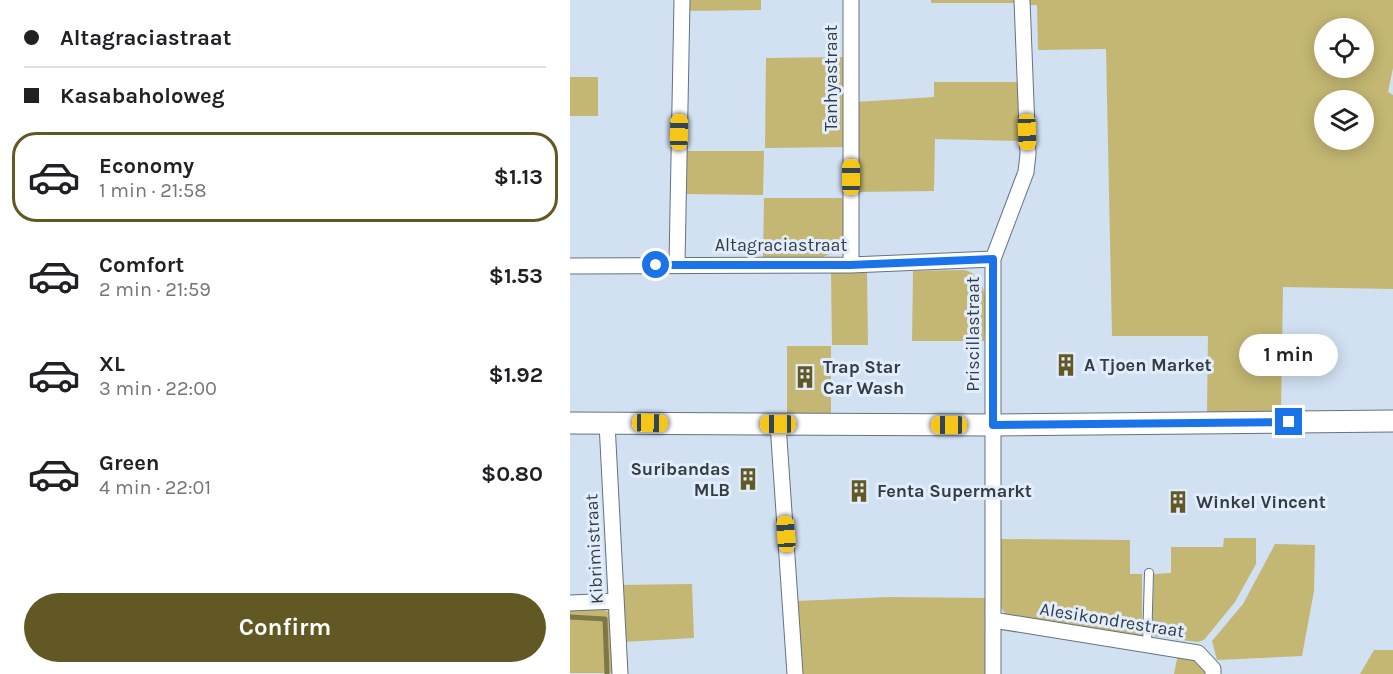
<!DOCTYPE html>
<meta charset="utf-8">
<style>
:root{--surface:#fff;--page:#f6f6f6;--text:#202124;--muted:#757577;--line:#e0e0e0;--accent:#625824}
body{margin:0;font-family:Karla,sans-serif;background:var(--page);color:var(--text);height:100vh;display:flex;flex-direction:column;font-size:22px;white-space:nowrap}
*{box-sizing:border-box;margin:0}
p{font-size:20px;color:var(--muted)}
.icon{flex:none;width:33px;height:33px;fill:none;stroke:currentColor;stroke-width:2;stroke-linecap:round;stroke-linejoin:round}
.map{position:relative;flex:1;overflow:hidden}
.side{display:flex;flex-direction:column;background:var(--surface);width:570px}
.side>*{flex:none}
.top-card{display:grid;align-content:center;height:132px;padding:0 24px;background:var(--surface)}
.tools{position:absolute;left:744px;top:18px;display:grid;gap:12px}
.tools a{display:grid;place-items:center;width:60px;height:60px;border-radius:50%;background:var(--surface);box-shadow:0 3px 15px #0003;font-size:30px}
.end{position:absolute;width:27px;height:27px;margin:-14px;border:8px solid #1a73e8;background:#fff;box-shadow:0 0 0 3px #fff}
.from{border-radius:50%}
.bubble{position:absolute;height:42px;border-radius:21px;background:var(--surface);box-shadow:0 3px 15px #0003;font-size:20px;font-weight:700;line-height:42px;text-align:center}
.car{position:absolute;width:18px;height:36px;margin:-18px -9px;border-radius:8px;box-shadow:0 0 4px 2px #0007;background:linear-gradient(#f5c518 24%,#345 0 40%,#f5c518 0 76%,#345 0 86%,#f5c518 0)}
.top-card b{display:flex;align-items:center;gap:21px;height:57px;font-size:22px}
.top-card b+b{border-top:2px solid var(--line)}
.top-card i{width:15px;height:15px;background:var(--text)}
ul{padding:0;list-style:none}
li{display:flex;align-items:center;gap:18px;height:90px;margin:0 12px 9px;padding:0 12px;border:3px solid transparent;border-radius:24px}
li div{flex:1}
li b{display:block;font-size:22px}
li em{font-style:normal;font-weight:700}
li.active{border-color:var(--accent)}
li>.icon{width:54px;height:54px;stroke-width:1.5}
.action{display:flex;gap:12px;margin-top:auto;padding:12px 24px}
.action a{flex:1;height:69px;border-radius:36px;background:var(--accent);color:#fff;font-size:24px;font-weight:700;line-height:69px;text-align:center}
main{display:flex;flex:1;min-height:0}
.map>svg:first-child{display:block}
.green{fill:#c3b773;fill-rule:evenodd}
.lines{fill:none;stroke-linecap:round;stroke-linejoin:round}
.stream{stroke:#7e7748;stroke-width:5}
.lane-casing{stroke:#657282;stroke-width:10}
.street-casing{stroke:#657282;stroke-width:17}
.secondary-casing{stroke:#657282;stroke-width:23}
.lane{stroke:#fff;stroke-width:8}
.street{stroke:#fff;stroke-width:15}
.secondary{stroke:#fff;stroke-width:21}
.route{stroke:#1a73e8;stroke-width:8}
.labels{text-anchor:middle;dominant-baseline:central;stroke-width:6;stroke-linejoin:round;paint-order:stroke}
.street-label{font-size:18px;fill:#353c42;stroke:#e1edfc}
.poi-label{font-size:18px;font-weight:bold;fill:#353c42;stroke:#e1edfc;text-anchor:start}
</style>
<main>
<section class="side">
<div class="top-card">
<b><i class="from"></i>Altagraciastraat</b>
<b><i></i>Kasabaholoweg</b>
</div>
<ul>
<li class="active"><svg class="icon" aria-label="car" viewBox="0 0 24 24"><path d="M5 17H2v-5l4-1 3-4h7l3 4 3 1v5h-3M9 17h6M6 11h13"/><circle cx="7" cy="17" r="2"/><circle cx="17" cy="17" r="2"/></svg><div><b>Economy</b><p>1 min · 21:58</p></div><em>$1.13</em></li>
<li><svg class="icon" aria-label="car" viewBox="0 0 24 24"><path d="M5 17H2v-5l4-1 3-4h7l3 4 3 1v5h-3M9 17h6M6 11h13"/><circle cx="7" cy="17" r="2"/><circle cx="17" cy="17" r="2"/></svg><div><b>Comfort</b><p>2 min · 21:59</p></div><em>$1.53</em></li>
<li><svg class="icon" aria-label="car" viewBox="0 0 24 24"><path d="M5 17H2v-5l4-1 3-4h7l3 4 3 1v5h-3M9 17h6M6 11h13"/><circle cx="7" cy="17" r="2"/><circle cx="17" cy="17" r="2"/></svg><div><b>XL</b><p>3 min · 22:00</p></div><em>$1.92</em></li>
<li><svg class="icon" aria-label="car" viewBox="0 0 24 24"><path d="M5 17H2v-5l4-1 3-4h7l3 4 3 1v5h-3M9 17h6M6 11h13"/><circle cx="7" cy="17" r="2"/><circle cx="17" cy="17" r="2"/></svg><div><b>Green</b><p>4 min · 22:01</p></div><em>$0.80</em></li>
</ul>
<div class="action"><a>Confirm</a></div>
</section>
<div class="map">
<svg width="823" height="674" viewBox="0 0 823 674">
<rect width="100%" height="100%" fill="#d1e1f2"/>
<path class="green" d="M118,0H191V10L119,11Z
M361,0H446V3H361Z
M459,0H823V68L818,92L823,95V289L713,287L711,412L637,413L638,336H542L536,49L468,50L467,5H459ZM754,28H794V68H754ZM754,100H794V140H754Z
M274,57V147L195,148L196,58Z
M0,77H28V116H0Z
M364,82H449L451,141L365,139L364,191L286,192V102L364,97Z
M114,151H194L193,195L114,194Z
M194,198H275L274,233L267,251L253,257L193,258Z
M395,270C423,278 415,319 414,341H342L343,271Z
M261,273H297L298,345H262Z
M217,346H261V416H217Z
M654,538H686V564L665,602L634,640L627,642L582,636L584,574L601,573V547H653Z
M430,539L560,540V574H572V636L439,619L430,606Z
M705,544L745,545L744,591L732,656L647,660L642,641L673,604Z
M122,584L124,638L53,642L50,585Z
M318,597L419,598V674H231L226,601Z
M0,608H31L41,613L44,673H0Z
M804,650H823V674H790Z
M608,654L623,659L637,674H604Z"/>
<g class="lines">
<path class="stream" d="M0,617L35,619L37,674"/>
<g class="lane-casing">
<path id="lane" d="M577,645L579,573"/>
</g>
<g class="street-casing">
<path id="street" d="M107,264L112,0
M281,265V0
M0,266L281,265L423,259
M37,423L50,674
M208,424L225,674
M0,603L46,601
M423,620L628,653L643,669V674
M423,674V259L456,172L458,154L452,0"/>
</g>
<g class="secondary-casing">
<path id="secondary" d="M0,423L423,425L823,421"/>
</g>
<use href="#lane" class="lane"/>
<use href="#street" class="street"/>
<use href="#secondary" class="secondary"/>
</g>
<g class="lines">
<path class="route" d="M86,265H280L423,259V425L719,422"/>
</g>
<defs>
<g id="building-bare" transform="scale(1.8)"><path d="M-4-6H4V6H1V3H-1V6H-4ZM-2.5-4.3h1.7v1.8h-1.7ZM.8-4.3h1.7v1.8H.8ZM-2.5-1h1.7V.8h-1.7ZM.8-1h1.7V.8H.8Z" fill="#625824" stroke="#e1edfc" stroke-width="2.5" paint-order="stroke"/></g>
</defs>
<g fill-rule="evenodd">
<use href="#building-bare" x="496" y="365"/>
<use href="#building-bare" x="235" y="377"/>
<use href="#building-bare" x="178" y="479"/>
<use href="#building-bare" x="289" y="491"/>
<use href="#building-bare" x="608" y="502"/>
</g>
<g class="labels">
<g class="street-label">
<text transform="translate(261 78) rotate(-90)">Tanhyastraat</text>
<text x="211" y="245">Altagraciastraat</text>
<text transform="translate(403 334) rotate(-90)">Priscillastraat</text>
<text transform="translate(24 549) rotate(-93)">Kibrimistraat</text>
<text transform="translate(542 620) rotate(9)">Alesikondrestraat</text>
</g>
<g class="poi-label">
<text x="514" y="365">A Tjoen Market</text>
<text x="253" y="367">Trap Star<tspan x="253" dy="21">Car Wash</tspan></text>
<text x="160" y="469" text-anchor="end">Suribandas<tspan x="160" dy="21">MLB</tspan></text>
<text x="307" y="491">Fenta Supermarkt</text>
<text x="626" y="502">Winkel Vincent</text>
</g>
</g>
</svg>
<div class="tools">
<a><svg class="icon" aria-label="locate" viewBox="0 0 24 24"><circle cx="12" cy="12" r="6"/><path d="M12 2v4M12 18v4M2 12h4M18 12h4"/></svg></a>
<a><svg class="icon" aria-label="layers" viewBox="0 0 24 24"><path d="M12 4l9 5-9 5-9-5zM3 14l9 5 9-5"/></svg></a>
</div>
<i class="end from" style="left:86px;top:265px"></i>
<i class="end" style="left:719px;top:422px"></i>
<div class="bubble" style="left:669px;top:334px;width:99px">1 min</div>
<i class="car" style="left:109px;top:132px;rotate:1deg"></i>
<i class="car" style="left:457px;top:132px;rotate:178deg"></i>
<i class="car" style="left:281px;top:177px;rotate:0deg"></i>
<i class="car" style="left:80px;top:423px;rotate:91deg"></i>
<i class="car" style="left:208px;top:424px;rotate:270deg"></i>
<i class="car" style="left:379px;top:425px;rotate:270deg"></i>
<i class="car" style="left:216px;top:534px;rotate:356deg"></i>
</div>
</main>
